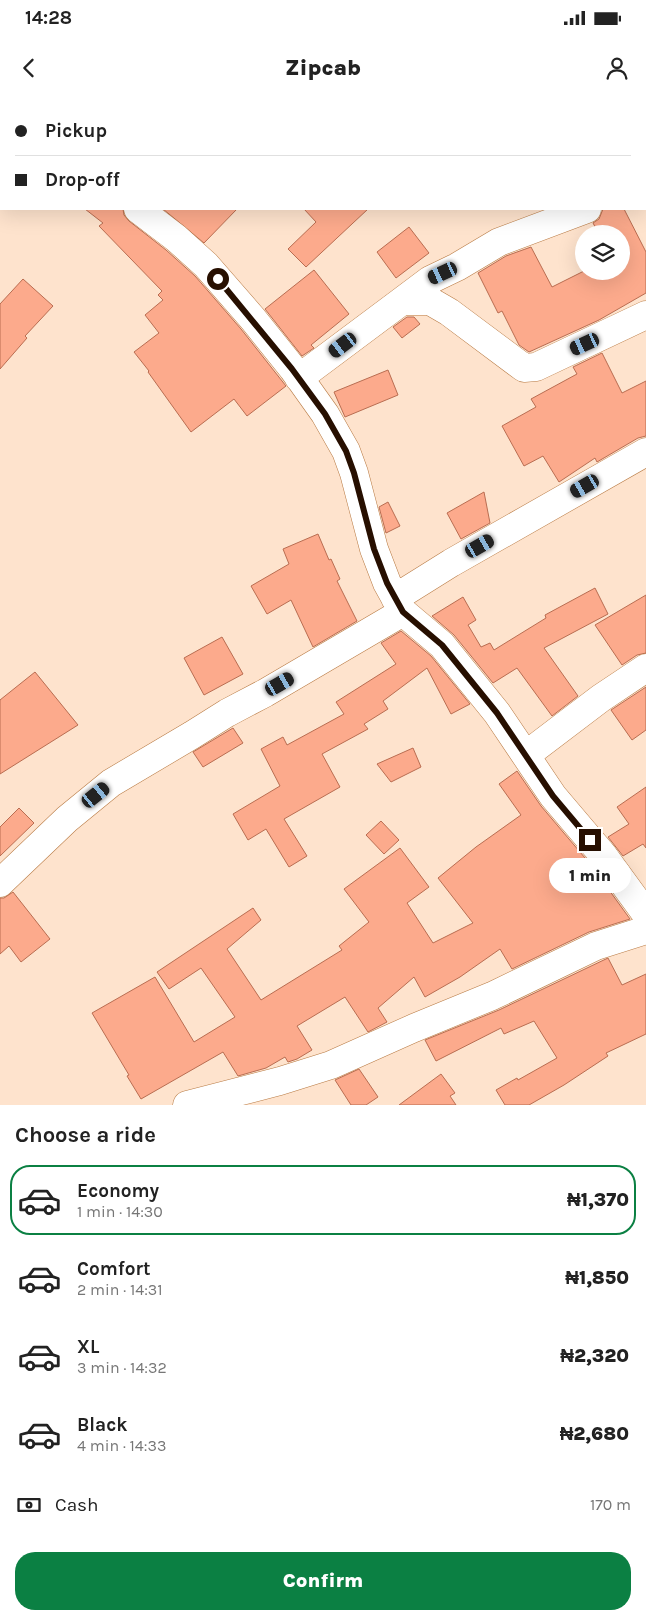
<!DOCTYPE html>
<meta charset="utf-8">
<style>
:root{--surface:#fff;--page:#f6f6f6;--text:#222;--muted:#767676;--line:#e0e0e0;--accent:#0b8043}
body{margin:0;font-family:Karla,sans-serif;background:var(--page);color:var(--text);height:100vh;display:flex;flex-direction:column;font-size:19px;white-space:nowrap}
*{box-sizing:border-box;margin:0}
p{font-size:16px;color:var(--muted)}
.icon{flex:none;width:28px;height:28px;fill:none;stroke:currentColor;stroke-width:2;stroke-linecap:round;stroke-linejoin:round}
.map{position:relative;height:1005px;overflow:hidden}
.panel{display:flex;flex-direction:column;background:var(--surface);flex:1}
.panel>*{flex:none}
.banner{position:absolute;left:0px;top:0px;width:646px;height:110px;box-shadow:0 5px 20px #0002;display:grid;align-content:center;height:110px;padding:0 15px;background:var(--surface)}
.tools{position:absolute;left:575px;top:125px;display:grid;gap:10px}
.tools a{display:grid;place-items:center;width:55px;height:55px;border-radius:50%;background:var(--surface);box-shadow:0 5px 20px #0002;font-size:25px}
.end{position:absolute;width:22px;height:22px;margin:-11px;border:6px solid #270f00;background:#fff;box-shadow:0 0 0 2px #fff}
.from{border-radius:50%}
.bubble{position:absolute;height:35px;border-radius:18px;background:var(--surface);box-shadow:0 5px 20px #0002;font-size:16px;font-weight:800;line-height:35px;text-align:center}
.car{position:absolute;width:15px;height:30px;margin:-15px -8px;border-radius:6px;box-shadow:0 0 4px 1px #0007;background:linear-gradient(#222 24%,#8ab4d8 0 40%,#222 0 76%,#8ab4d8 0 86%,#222 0)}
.banner b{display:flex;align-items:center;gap:18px;height:48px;font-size:19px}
.banner b+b{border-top:1px solid var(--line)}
.banner i{width:12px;height:12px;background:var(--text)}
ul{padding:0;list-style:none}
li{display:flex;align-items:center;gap:15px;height:70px;margin:0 10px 8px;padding:0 5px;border:2px solid transparent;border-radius:20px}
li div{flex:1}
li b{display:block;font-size:19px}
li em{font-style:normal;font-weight:800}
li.active{border-color:var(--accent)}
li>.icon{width:45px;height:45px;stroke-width:1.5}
h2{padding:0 15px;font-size:22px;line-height:60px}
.pay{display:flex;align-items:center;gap:12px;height:55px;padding:0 15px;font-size:19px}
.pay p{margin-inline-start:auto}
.button{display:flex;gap:10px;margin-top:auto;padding:10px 15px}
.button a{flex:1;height:58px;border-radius:20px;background:var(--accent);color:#fff;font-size:20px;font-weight:800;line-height:58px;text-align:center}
.status{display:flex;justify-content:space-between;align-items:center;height:35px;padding:0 25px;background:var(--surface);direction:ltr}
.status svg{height:14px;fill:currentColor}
header{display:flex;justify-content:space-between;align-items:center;height:65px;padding:0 15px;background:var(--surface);font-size:22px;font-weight:800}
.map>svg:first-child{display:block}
.building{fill:#fcaa8c;stroke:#b96d51}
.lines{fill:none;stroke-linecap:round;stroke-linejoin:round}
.minor-casing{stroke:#b87a43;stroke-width:29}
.minor{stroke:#fff;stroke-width:28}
.route{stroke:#270f00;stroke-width:6}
</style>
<div class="status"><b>14:28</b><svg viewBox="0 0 49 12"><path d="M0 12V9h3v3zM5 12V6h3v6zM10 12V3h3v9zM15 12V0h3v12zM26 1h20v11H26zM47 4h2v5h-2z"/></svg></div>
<header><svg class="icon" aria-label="back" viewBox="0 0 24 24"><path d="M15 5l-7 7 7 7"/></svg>Zipcab<svg class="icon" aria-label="person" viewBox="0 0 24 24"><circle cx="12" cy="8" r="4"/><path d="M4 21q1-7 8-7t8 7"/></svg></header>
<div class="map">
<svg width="646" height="1005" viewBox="0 0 646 1005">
<rect width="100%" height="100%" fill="#fee3cd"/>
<path class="building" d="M85,109H123L124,115L129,121L166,150L195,176L241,229L286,286L247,316L234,299L191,332L148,272L149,271L134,252L159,233L145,215L163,200L158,195L162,191L99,126L103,123Z
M163,109H237L204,143Z
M304,109H368L306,167L288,149L316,122Z
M603,109H624L646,152V193L599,220L529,252L519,245L502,211L498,213L478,173L506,156L531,147L552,187L584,171H621V134H599L593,123L599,119Z
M409,127L429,153L396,178L377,152Z
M314,170L349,214L311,245L314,248L302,256L265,209Z
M23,179L53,206L25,236L27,238L0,269V204Z
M407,217H414L420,224L402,238L393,227Z
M602,253L622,293L646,281V336L638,338L597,362L595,358L559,382L543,356L524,366L502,326L536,307L531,299L577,274L573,267Z
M388,270L398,295L345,317L334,292Z
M484,392L490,423L461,439L447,413Z
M388,402L400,426L386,433L379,407Z
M318,434L329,460L331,459L340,479L337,481L357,521L313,547L291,500L267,514L251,486L289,464L283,449Z
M595,488L608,514L544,548L578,596L552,616L517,568L493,583L454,535L432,516L463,497L476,520L468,525L481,547L490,543L494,550L546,518L545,515Z
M646,495V553L637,555L622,565L595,525Z
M401,531L431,556L470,604L451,614L427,568L383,601L388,609L364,624L368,629L322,654L340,687L284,719L307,756L289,767L266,729L248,740L233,714L280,686L261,649L283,637L287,645L344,614L336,602L396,564L381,543Z
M222,537L243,574L204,595L184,558Z
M35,572L78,625L0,674V600Z
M646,587V630L632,640L611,610Z
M233,628L243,643L203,667L193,652Z
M413,648L421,667L391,682L377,664Z
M517,671L541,706L591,765L630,819L589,832L512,869L500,849L460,877L425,897L414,877L378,908L387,922L368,932L345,897L297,926L312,950L297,959L288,962L285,957L266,968L238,976L223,952L141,999L127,976L129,975L92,913L155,877L194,942L235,917L201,868L169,889L157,872L253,808L261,820L227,849L261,900L342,850L339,846L369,822L344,789L400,748L429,787L407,803L433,843L473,823L438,778L476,747L521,715L499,684Z
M646,687V748L643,744L623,756L608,737L629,724L617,707Z
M19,708L34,723L0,756V727Z
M381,721L399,740L384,754L366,735Z
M13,792L50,839L21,862L9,846L0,854V798H4Z
M608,858L622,885L646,874V934L606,953L608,956L564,985L529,1005H505L496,990L517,978L518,980L557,958L534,921L504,934L501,928L436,961L425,940L499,910Z
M359,969L378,997L366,1005H351L335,980Z
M441,974L455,993L450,996L456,1005H399Z"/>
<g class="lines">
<g class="minor-casing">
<path id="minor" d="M4,0L6,1
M645,86H646
M138,109L176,138L206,165L253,219L293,269L325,314L346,351L354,373L374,449L387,483L403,512L442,545L497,613L553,696L603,755L646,814
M402,201L430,180L457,167L499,142L587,109
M299,278L402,201H430L449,212L524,268L536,267L646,215
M395,498L451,463L646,352
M526,655L601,598L646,568
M0,783L67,719L111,683L192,635L227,613L265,593L403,512
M187,1005L280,981L331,965L414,928L492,896L596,846L646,830"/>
</g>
<use href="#minor" class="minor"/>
</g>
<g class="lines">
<path class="route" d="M218,179L292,269L325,314L346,351L354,373L374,449L387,483L403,512L442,545L497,613L553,696L590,740"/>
</g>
</svg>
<div class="tools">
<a><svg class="icon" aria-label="layers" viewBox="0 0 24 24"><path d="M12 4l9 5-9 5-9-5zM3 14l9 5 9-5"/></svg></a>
</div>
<i class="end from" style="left:218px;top:179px"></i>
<i class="end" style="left:590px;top:740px"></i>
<div class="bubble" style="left:549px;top:758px;width:82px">1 min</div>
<i class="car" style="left:443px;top:173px;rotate:245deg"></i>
<i class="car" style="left:585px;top:244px;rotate:245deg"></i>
<i class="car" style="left:343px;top:245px;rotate:233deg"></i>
<i class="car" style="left:585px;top:386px;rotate:240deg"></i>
<i class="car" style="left:480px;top:446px;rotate:60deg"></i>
<i class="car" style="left:280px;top:584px;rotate:60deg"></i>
<i class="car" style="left:96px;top:695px;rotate:51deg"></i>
<div class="banner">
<b><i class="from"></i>Pickup</b>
<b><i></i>Drop-off</b>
</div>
</div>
<section class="panel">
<h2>Choose a ride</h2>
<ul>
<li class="active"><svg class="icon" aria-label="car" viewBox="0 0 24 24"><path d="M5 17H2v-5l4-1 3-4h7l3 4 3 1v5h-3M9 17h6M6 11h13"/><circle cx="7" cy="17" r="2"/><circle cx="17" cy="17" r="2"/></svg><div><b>Economy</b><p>1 min · 14:30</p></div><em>₦1,370</em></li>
<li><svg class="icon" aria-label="car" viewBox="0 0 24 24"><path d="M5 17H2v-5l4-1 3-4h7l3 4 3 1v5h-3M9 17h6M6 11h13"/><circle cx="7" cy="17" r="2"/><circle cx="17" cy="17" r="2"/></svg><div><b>Comfort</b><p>2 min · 14:31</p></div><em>₦1,850</em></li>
<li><svg class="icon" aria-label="car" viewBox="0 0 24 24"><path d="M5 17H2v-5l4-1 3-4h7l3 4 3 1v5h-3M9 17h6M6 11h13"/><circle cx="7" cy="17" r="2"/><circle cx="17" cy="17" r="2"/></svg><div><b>XL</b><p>3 min · 14:32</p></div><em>₦2,320</em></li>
<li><svg class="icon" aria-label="car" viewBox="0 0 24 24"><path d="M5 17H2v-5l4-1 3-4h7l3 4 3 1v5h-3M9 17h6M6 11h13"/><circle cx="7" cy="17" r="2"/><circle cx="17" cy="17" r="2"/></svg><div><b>Black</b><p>4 min · 14:33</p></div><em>₦2,680</em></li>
</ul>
<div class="pay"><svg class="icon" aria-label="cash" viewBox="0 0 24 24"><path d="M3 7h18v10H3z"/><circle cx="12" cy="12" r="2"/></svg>Cash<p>170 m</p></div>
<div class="button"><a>Confirm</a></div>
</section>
